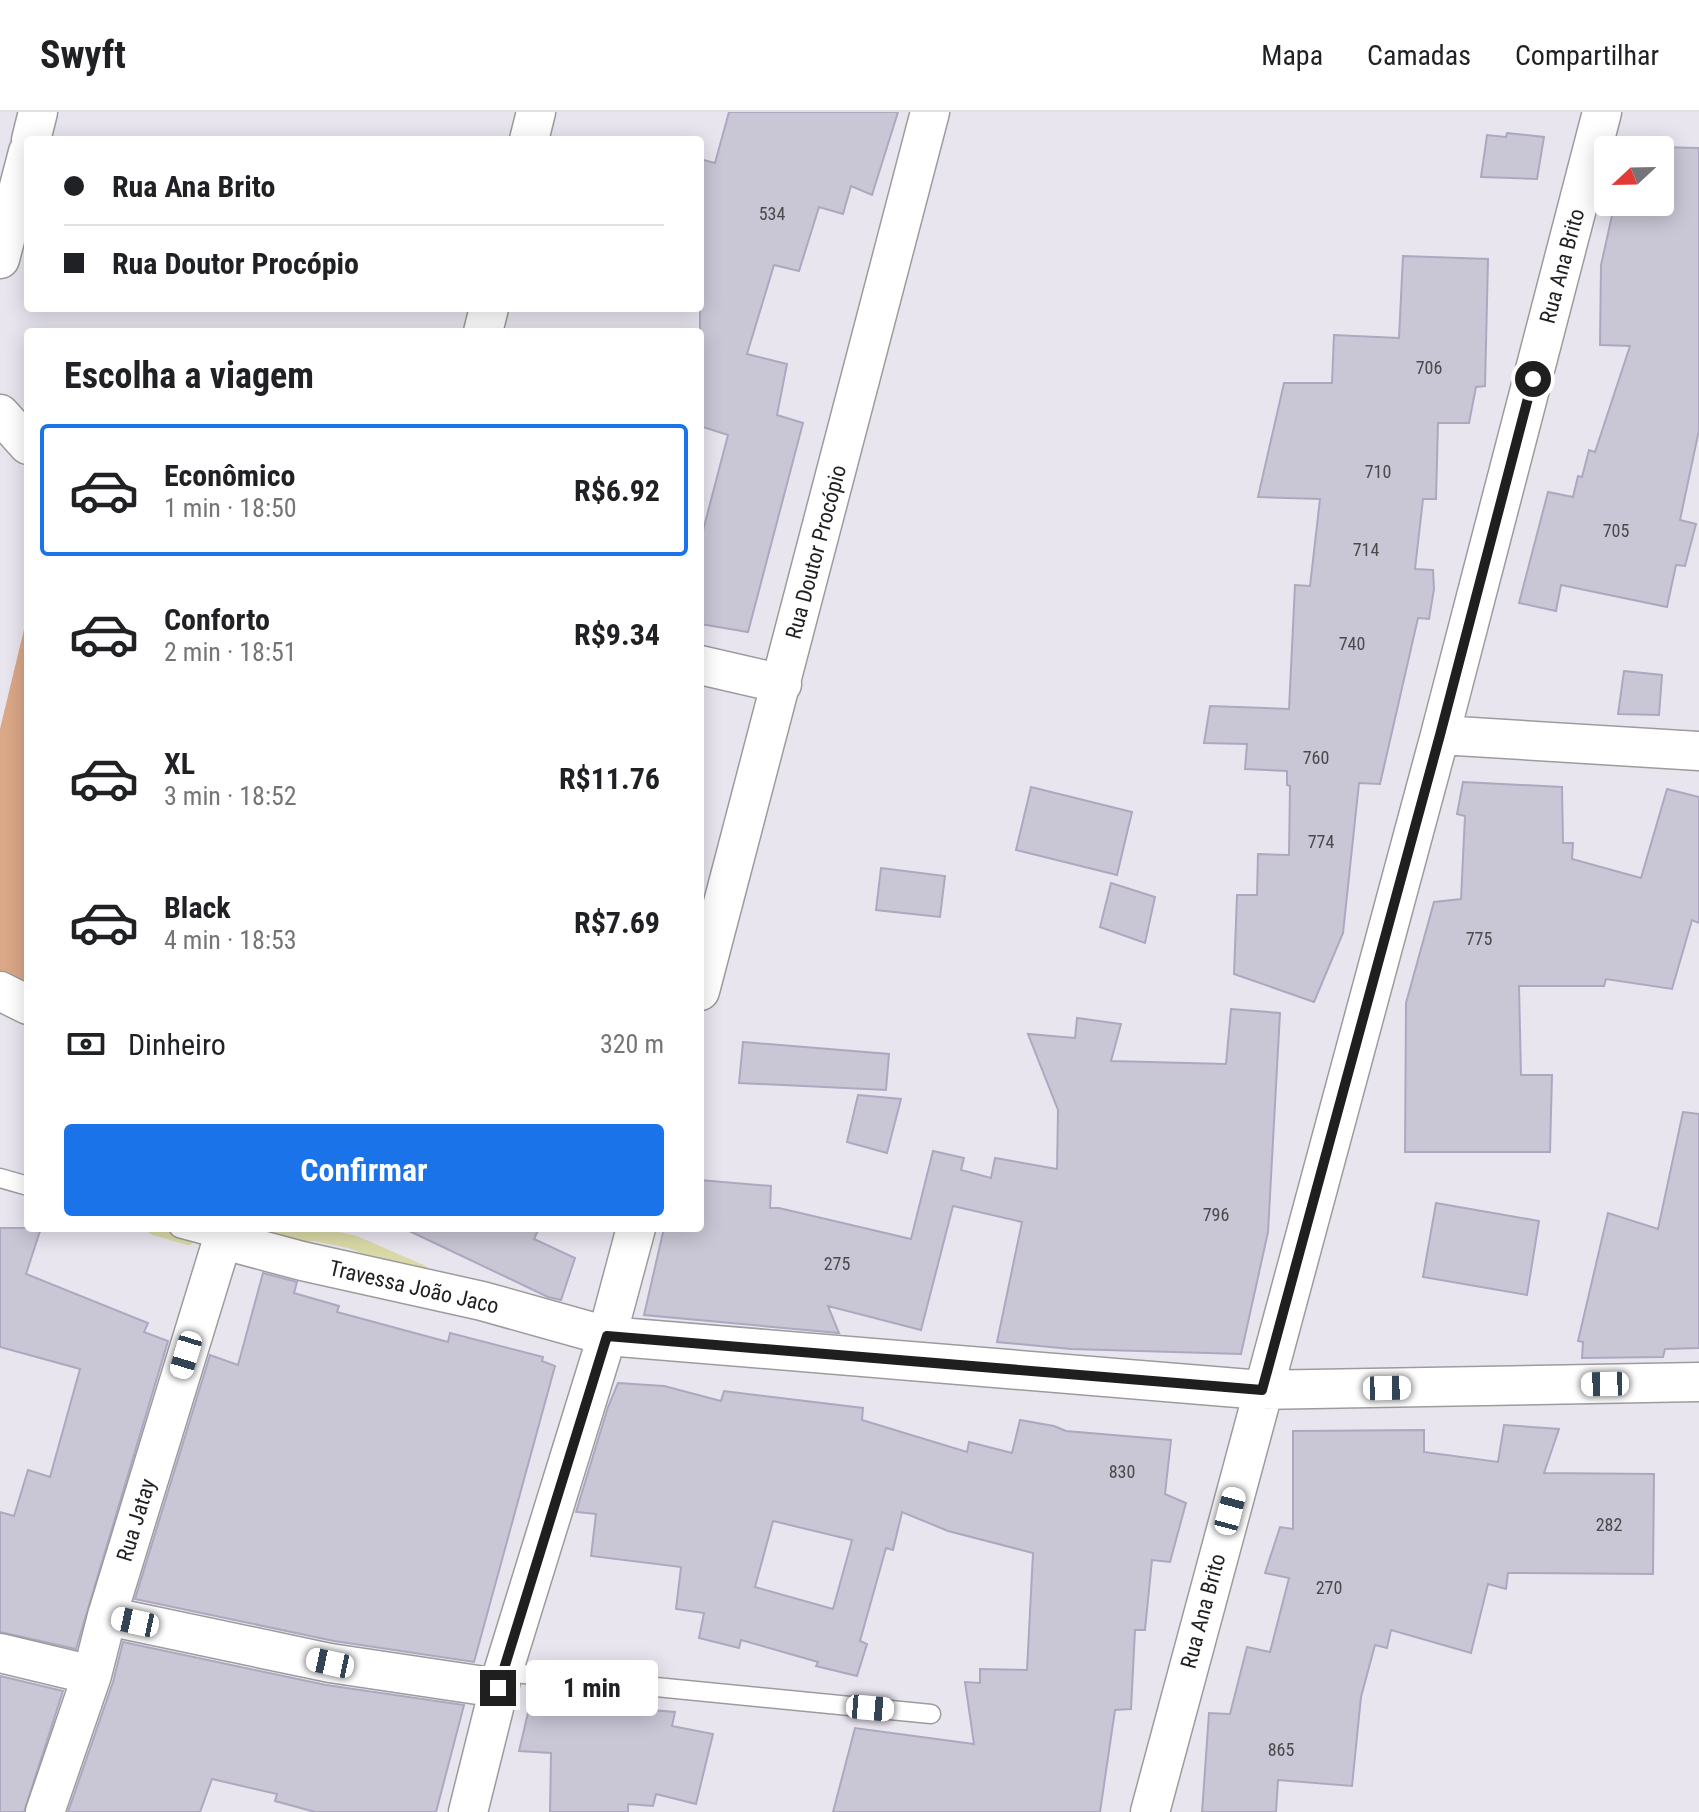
<!DOCTYPE html>
<html lang="pt">
<meta charset="utf-8">
<style>
:root{--surface:#fff;--page:#f6f6f6;--text:#202124;--muted:#757577;--line:#e0e0e0;--accent:#1a73e8}
body{margin:0;font-family:"Roboto Condensed",sans-serif;background:var(--page);color:var(--text);height:100vh;display:flex;flex-direction:column;font-size:30px;white-space:nowrap}
*{box-sizing:border-box;margin:0}
p{font-size:26px;color:var(--muted)}
.icon{flex:none;width:44px;height:44px;fill:none;stroke:currentColor;stroke-width:2;stroke-linecap:round;stroke-linejoin:round}
.map{position:relative;flex:1;overflow:hidden}
.panel{position:absolute;left:24px;top:216px;width:680px;height:904px;display:flex;flex-direction:column;background:var(--surface);border-radius:8px;box-shadow:0 4px 20px #0003}
.panel>*{flex:none}
.hud{position:absolute;left:24px;top:24px;width:680px;height:176px;border-radius:8px;box-shadow:0 4px 20px #0003;display:grid;align-content:center;height:176px;padding:0 40px;background:var(--surface)}
.needle{width:52px;rotate:248deg}
.controls{position:absolute;left:1594px;top:24px;display:grid;gap:16px}
.controls a{display:grid;place-items:center;width:80px;height:80px;border-radius:8px;background:var(--surface);box-shadow:0 4px 20px #0003;font-size:40px}
.end{position:absolute;width:36px;height:36px;margin:-18px;border:10px solid #1f1f1f;background:#fff;box-shadow:0 0 0 4px #fff}
.from{border-radius:50%}
.bubble{position:absolute;height:56px;border-radius:8px;background:var(--surface);box-shadow:0 4px 20px #0003;font-size:26px;font-weight:700;line-height:56px;text-align:center}
.car{position:absolute;width:24px;height:48px;margin:-24px -12px;border-radius:10px;box-shadow:0 0 6px 2px #0007;background:linear-gradient(#fff 24%,#345 0 40%,#fff 0 76%,#345 0 86%,#fff 0)}
.hud b{display:flex;align-items:center;gap:28px;height:76px;font-size:30px}
.hud b+b{border-top:2px solid var(--line)}
.hud i{width:20px;height:20px;background:var(--text)}
ul{padding:0;list-style:none}
li{display:flex;align-items:center;gap:24px;height:132px;margin:0 16px 12px;padding:0 24px;border:4px solid transparent;border-radius:8px}
li div{flex:1}
li b{display:block;font-size:30px}
li em{font-style:normal;font-weight:700}
li.active{border-color:var(--accent)}
li>.icon{width:72px;height:72px;stroke-width:1.5}
h2{padding:0 40px;font-size:36px;line-height:96px}
.pay{display:flex;align-items:center;gap:20px;height:88px;padding:0 40px;font-size:30px}
.pay p{margin-inline-start:auto}
.primary-button{display:flex;gap:16px;margin-top:auto;padding:16px 40px}
.primary-button a{flex:1;height:92px;border-radius:8px;background:var(--accent);color:#fff;font-size:32px;font-weight:700;line-height:92px;text-align:center}
header{display:flex;align-items:center;gap:48px;box-sizing:border-box;height:112px;padding:0 40px;background:var(--surface);border-bottom:2px solid var(--line)}
header strong{font-size:38px}
nav{display:flex;gap:44px;margin-inline-start:auto;font-size:28px}
.map>svg:first-child{display:block}
.pitch{fill:#daa787}
.lines{fill:none;stroke-linecap:round;stroke-linejoin:round}
.stream{stroke:#dadaa8;stroke-width:14}
.building{fill:#c9c6d5;stroke:#ada8c0;stroke-width:2;fill-rule:evenodd}
.service-casing{stroke:#9c9c9c;stroke-width:21}
.minor-casing{stroke:#9c9c9c;stroke-width:41}
.service{stroke:#fff;stroke-width:18}
.minor{stroke:#fff;stroke-width:38}
.route{stroke:#1f1f1f;stroke-width:10}
.labels{text-anchor:middle;dominant-baseline:central;stroke-width:7;stroke-linejoin:round;paint-order:stroke}
.number-label{font-size:18px;fill:#4a494c}
.street-label{font-size:22px;fill:#1f1f1f;stroke:#fff}
</style>
<header>
<strong>Swyft</strong>
<nav><a>Mapa</a><a>Camadas</a><a>Compartilhar</a></nav>
</header>
<div class="map">
<svg width="1699" height="1700" viewBox="0 0 1699 1700">
<rect width="100%" height="100%" fill="#e9e5ef"/>
<path class="pitch" d="M28,501V879L0,868V617Z"/>
<g class="lines">
<path class="stream" d="M154,1116L188,1126
M262,1124L314,1122L353,1130L422,1160"/>
</g>
<path class="building" d="M729,0H898L872,83L851,74L843,102L819,95L799,159L774,153L747,242L787,252L777,303L803,311L748,520L700,512V430L728,323L700,314V47L715,51Z
M1507,21L1544,25L1537,67L1481,65L1487,23L1506,25Z
M1658,35L1699,36V318L1680,408L1696,412L1685,454L1676,453L1667,495L1561,473L1556,499L1519,491L1548,380L1573,385L1578,364L1582,365L1589,338L1595,340L1630,234L1600,233L1601,153L1613,99L1656,101V90H1660V38Z
M1403,144L1488,147L1485,274L1476,275L1469,311H1438L1436,387H1423L1415,457L1433,458L1434,477L1429,507L1418,506L1380,672L1359,671L1343,821L1314,890L1234,862L1237,783H1257L1258,742L1289,743L1290,674L1287,673V659L1245,657L1247,632L1204,631L1210,594L1289,597L1295,473L1310,474L1320,387L1258,385L1284,271H1332L1334,223L1399,226Z
M1624,559L1662,563L1659,603L1618,602Z
M1463,670L1562,675L1563,731H1573L1572,747L1641,766L1667,677L1699,685V811L1692,808L1672,877L1606,867L1604,874H1519L1521,963H1552L1550,1040H1405L1406,891L1434,790L1461,787L1465,704L1457,702Z
M1031,675L1132,700L1117,763L1016,738Z
M881,756L945,764L940,805L876,798Z
M1111,771L1155,785L1145,831L1100,815Z
M1231,897L1280,901L1268,1120L1241,1242L1071,1237L997,1230L1022,1110L953,1094L921,1218L828,1194L839,1221L644,1203L664,1116H700V1068L771,1074L770,1096H779L911,1127L933,1039L964,1046L961,1058L991,1066L995,1046L1057,1057L1058,998L1028,922L1075,926L1077,906L1121,912L1111,949L1226,952Z
M743,930L889,942L886,978L739,971Z
M858,983L901,987L887,1041L847,1030Z
M1683,1000L1699,1002V1236L1665,1237L1663,1245L1582,1246L1583,1230L1578,1229L1608,1101L1658,1117Z
M1436,1091L1539,1109L1527,1183L1423,1165Z
M0,1116H41L26,1162L148,1211L144,1220L168,1229L76,1537L0,1520V1400L14,1404L28,1358L50,1365L80,1257L0,1235Z
M403,1116H539L534,1127L575,1146L561,1188L548,1185Z
M263,1161L297,1170L294,1181L339,1194L337,1200L448,1230L450,1221L543,1245L542,1249L555,1254L474,1550L334,1529L135,1487L210,1243L238,1253Z
M618,1271L664,1274L721,1289L724,1279L863,1296L862,1308L967,1340L969,1330L1012,1341L1020,1308L1054,1314L1066,1319L1171,1328L1165,1382L1186,1391L1170,1450L1152,1448L1145,1518H1135L1131,1597L1115,1598L1100,1700H833L855,1616L974,1632L965,1570L980,1571V1557L1027,1558L1033,1441L948,1419L902,1400L893,1438L886,1436L860,1529L867,1532L857,1564L816,1554L818,1550L741,1528L739,1536L699,1526L704,1501L676,1497L681,1455L591,1444L596,1402L576,1400L608,1295ZM773,1409L852,1428L833,1497L755,1475Z
M1504,1313L1559,1317L1544,1361L1654,1362L1653,1462L1508,1461L1506,1477L1488,1472L1471,1541L1391,1518L1387,1536L1375,1533L1361,1585L1352,1674L1278,1668L1276,1700H1202L1209,1601L1230,1602L1247,1535L1270,1540L1289,1466L1265,1461L1280,1415L1293,1417V1319L1424,1318V1340L1498,1350Z
M123,1530L326,1573L464,1593L436,1700H315L275,1689L277,1682L212,1667L200,1700H68L113,1570Z
M0,1564L63,1579L24,1700H0Z
M531,1588L675,1600L672,1614L713,1622L696,1692L656,1682L653,1694L628,1692V1700H550L551,1641L519,1639Z"/>
<g class="lines">
<g class="service-casing">
<path id="service" d="M0,1066L28,1074
M179,1116L220,1127
M503,1560L931,1602"/>
</g>
<g class="minor-casing">
<path id="minor" d="M31,28L38,0
M529,28L536,0
M0,147L28,40
M483,220L489,196
M0,302L28,333
M700,553L782,572
M1440,623L1699,639
M0,879L28,893
M700,879L930,0
M220,1127L302,1149L482,1189L607,1224L1262,1278L1699,1270
M107,1504L330,1551L498,1576
M0,1541L92,1563
M45,1700L92,1563L107,1504L226,1116
M468,1700L503,1560L607,1224L636,1116
M1150,1700L1440,623L1602,0"/>
</g>
<use href="#service" class="service"/>
<use href="#minor" class="minor"/>
</g>
<g class="lines">
<path class="route" d="M498,1576L607,1224L1262,1278L1440,623L1533,267"/>
</g>
<g class="labels">
<g class="number-label">
<text x="772" y="101">534</text>
<text x="1429" y="255">706</text>
<text x="1378" y="359">710</text>
<text x="1616" y="418">705</text>
<text x="1366" y="437">714</text>
<text x="1352" y="531">740</text>
<text x="1316" y="645">760</text>
<text x="1321" y="729">774</text>
<text x="1479" y="826">775</text>
<text x="1216" y="1102">796</text>
<text x="837" y="1151">275</text>
<text x="1122" y="1359">830</text>
<text x="1609" y="1412">282</text>
<text x="1329" y="1475">270</text>
<text x="1281" y="1637">865</text>
</g>
<g class="street-label">
<text transform="translate(1562 154) rotate(-75)">Rua Ana Brito</text>
<text transform="translate(816 440) rotate(-75)">Rua Doutor Procópio</text>
<text transform="translate(414 1175) rotate(13)">Travessa João Jaco</text>
<text transform="translate(136 1408) rotate(-73)">Rua Jatay</text>
<text transform="translate(1203 1499) rotate(-75)">Rua Ana Brito</text>
</g>
</g>
</svg>
<div class="controls">
<a><svg class="needle" viewBox="-14 -14 28 28"><path d="M0-13l5 13h-10z" fill="#e53935"/><path d="M0 13l5-13h-10z" fill="#757577"/></svg></a>
</div>
<i class="end from" style="left:1533px;top:267px"></i>
<i class="end" style="left:498px;top:1576px"></i>
<div class="bubble" style="left:526px;top:1548px;width:132px">1 min</div>
<i class="car" style="left:186px;top:1243px;rotate:197deg"></i>
<i class="car" style="left:1605px;top:1272px;rotate:269deg"></i>
<i class="car" style="left:1387px;top:1276px;rotate:89deg"></i>
<i class="car" style="left:1230px;top:1399px;rotate:15deg"></i>
<i class="car" style="left:135px;top:1510px;rotate:282deg"></i>
<i class="car" style="left:330px;top:1551px;rotate:282deg"></i>
<i class="car" style="left:870px;top:1596px;rotate:95deg"></i>
<div class="hud">
<b><i class="from"></i>Rua Ana Brito</b>
<b><i></i>Rua Doutor Procópio</b>
</div>
<section class="panel">
<h2>Escolha a viagem</h2>
<ul>
<li class="active"><svg class="icon" aria-label="car" viewBox="0 0 24 24"><path d="M5 17H2v-5l4-1 3-4h7l3 4 3 1v5h-3M9 17h6M6 11h13"/><circle cx="7" cy="17" r="2"/><circle cx="17" cy="17" r="2"/></svg><div><b>Econômico</b><p>1 min · 18:50</p></div><em>R$6.92</em></li>
<li><svg class="icon" aria-label="car" viewBox="0 0 24 24"><path d="M5 17H2v-5l4-1 3-4h7l3 4 3 1v5h-3M9 17h6M6 11h13"/><circle cx="7" cy="17" r="2"/><circle cx="17" cy="17" r="2"/></svg><div><b>Conforto</b><p>2 min · 18:51</p></div><em>R$9.34</em></li>
<li><svg class="icon" aria-label="car" viewBox="0 0 24 24"><path d="M5 17H2v-5l4-1 3-4h7l3 4 3 1v5h-3M9 17h6M6 11h13"/><circle cx="7" cy="17" r="2"/><circle cx="17" cy="17" r="2"/></svg><div><b>XL</b><p>3 min · 18:52</p></div><em>R$11.76</em></li>
<li><svg class="icon" aria-label="car" viewBox="0 0 24 24"><path d="M5 17H2v-5l4-1 3-4h7l3 4 3 1v5h-3M9 17h6M6 11h13"/><circle cx="7" cy="17" r="2"/><circle cx="17" cy="17" r="2"/></svg><div><b>Black</b><p>4 min · 18:53</p></div><em>R$7.69</em></li>
</ul>
<div class="pay"><svg class="icon" aria-label="cash" viewBox="0 0 24 24"><path d="M3 7h18v10H3z"/><circle cx="12" cy="12" r="2"/></svg>Dinheiro<p>320 m</p></div>
<div class="primary-button"><a>Confirmar</a></div>
</section>
</div>
